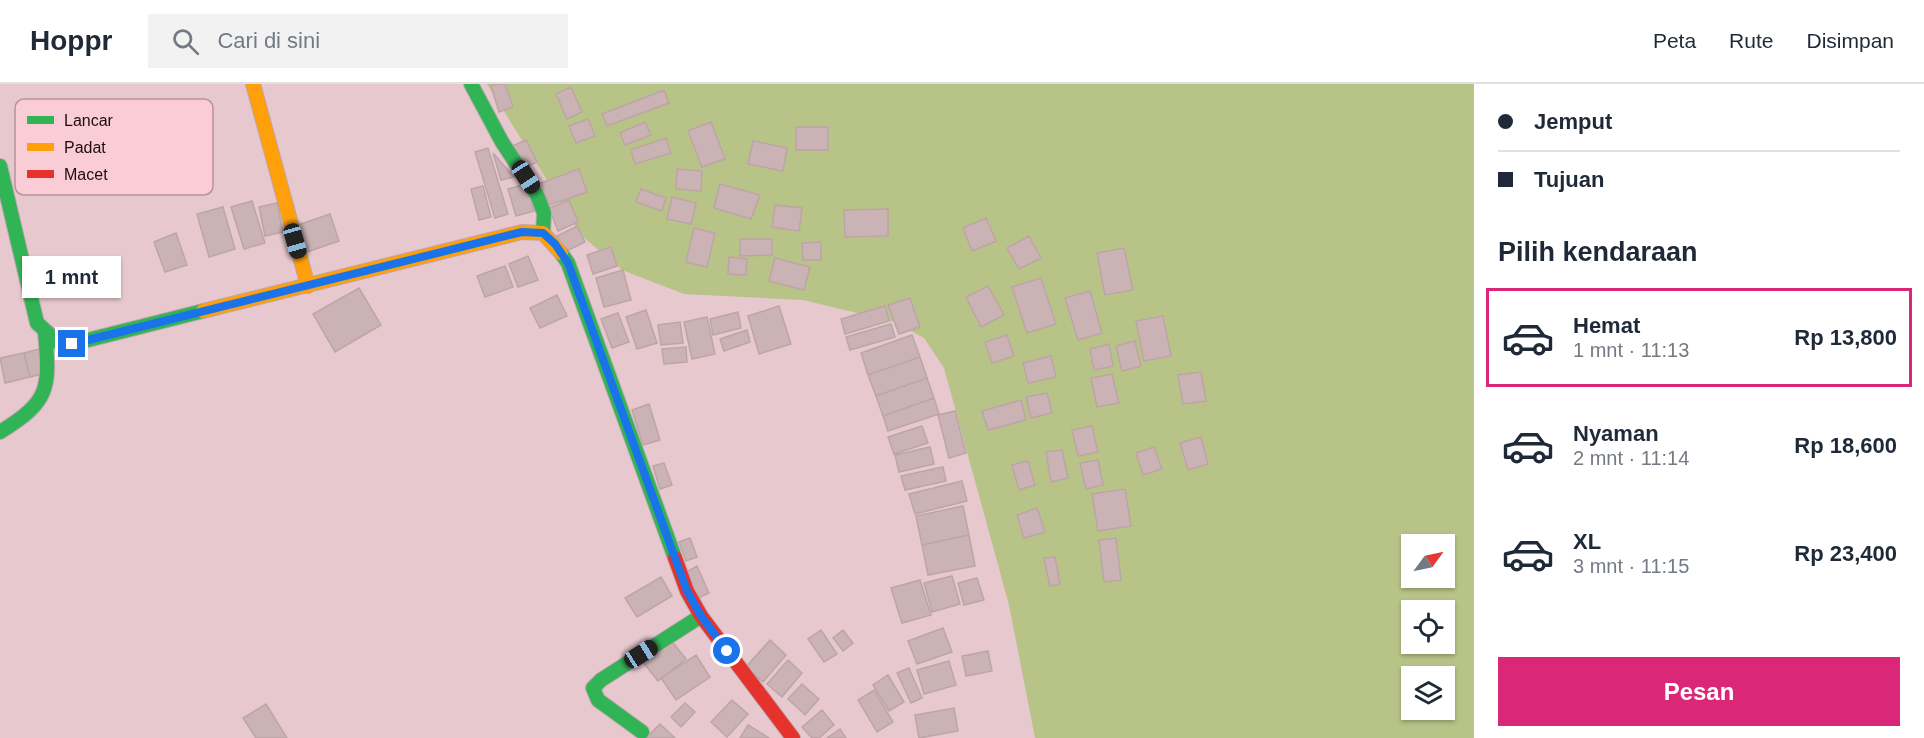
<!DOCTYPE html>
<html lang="id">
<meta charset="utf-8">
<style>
:root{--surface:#fff;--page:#f2f2f3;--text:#1f2937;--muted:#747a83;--line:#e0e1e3;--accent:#db2777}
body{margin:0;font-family:Helvetica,sans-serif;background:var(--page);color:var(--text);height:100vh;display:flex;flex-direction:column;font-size:22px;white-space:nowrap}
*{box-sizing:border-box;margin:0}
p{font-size:20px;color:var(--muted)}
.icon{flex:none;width:33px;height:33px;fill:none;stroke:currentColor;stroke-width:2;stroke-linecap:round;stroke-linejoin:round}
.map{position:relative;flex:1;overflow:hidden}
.panel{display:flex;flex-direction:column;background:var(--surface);width:450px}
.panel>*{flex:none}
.guide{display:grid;align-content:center;height:132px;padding:0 24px;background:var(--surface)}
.needle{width:39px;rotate:57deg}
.controls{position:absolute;left:1401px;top:450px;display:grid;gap:12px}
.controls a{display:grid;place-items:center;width:54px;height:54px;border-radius:0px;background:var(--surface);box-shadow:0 2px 4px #0004;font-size:30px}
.end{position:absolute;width:27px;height:27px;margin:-14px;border:8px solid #1a73e8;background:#fff;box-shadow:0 0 0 3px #fff}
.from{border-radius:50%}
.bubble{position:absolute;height:42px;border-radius:0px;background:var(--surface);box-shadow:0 2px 4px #0004;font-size:20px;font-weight:800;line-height:42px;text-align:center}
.car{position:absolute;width:18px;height:36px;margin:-18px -9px;border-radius:8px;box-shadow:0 0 4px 2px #0007;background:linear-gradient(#222 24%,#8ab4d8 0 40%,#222 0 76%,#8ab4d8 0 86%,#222 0)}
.guide b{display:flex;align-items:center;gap:21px;height:57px;font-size:22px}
.guide b+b{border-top:2px solid var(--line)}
.guide i{width:15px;height:15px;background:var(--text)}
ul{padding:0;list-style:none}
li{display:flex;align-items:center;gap:18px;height:99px;margin:0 12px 9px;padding:0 12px;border:3px solid transparent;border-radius:0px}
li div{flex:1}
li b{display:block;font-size:22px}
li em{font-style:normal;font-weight:800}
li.active{border-color:var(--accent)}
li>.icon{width:54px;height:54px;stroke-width:1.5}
h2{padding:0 24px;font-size:27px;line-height:72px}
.button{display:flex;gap:12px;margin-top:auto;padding:12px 24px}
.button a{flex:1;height:69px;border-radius:0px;background:var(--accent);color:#fff;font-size:24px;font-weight:800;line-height:69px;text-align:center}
header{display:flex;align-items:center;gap:36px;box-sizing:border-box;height:84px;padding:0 30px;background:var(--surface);border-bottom:2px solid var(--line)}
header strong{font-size:28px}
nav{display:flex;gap:33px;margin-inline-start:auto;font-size:21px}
.search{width:420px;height:54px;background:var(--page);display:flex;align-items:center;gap:15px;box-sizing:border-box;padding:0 21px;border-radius:0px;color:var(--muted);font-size:22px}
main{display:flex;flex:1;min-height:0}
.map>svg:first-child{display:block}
.water{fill:#b7c387;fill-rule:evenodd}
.building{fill:#cbb3b5;stroke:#bda5a6;stroke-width:1.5}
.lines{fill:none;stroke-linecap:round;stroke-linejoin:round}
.fast-casing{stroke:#bea7ac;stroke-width:16}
.slow-casing{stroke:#bea7ac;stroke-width:16}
.jam-casing{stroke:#bea7ac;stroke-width:16}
.fast{stroke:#30b455;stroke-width:14}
.slow{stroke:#ff9f0a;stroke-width:14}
.jam{stroke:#e5322d;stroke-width:14}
.route{stroke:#1a73e8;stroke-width:8}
.key{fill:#faccd5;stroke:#b8929a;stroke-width:1.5}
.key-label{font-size:16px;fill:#1f0c11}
</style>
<header>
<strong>Hoppr</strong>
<div class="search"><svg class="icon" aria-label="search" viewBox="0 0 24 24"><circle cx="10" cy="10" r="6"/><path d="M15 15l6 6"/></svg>Cari di sini</div>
<nav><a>Peta</a><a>Rute</a><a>Disimpan</a></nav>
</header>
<main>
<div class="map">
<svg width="1474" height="654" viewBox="0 0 1474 654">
<rect width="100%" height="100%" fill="#e7c8ce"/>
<path class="water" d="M487,0H1474V654H1035L1009,521L944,284L924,254L895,238L803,216L684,210L622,186L581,151ZM1412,460H1444V494H1412ZM1412,526H1444V560H1412ZM1412,592H1444V626H1412Z"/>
<path class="building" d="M496,0H505L513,23L499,28L491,2Z
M571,3L582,28L567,35L556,10Z
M664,6L669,19L607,42L602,30Z
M588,35L595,52L576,59L569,42Z
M645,38L651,51L625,61L620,49Z
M711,38L725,75L702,83L688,47Z
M796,43H828V66H796Z
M666,54L671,69L635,80L631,66Z
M526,56L537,78L521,86L510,63Z
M753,57L787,64L783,87L748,80Z
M488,64L508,130L495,134L475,68Z
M493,69L514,93L501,96Z
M579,85L587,108L549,121L541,99Z
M677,85L702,87L701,107L676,105Z
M526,100L534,127L516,132L508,105Z
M720,100L760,111L751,135L714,124Z
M483,102L491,133L479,136L471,105Z
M641,105L666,114L662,127L636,118Z
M672,113L696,119L691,140L667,135Z
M569,116L578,138L558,147L549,124Z
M252,117L265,159L244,165L231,123Z
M277,119L283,148L265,152L259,123Z
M775,121L802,124L799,147L772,143Z
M223,123L235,165L209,173L197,130Z
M888,125V152L845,153L844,126Z
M330,130L339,157L304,169L295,142Z
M986,134L996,157L972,167L963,144Z
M577,142L585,158L565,168L557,152Z
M694,144L715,149L707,183L686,178Z
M176,149L187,181L165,188L154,158Z
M1029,152L1041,174L1019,185L1007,164Z
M740,155H772V171L740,172Z
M821,158V176H803L802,159Z
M611,163L617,182L593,190L587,171Z
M1124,164L1133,206L1105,211L1097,169Z
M528,172L538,196L518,203L509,180Z
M729,173L747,175L746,191L728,190Z
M775,174L810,183L804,206L769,197Z
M505,182L513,203L485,213L477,192Z
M623,186L631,216L604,223L596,194Z
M1041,194L1056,240L1027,249L1012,203Z
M988,202L1004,231L981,243L966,213Z
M359,204L381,241L335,268L313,230Z
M1090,207L1102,249L1078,256L1065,214Z
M557,211L567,232L540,244L530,224Z
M910,214L920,243L899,250L888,221Z
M779,222L791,260L759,270L748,232Z
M885,222L889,237L845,250L841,235Z
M646,226L657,259L637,265L626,233Z
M738,228L741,244L713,251L710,235Z
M618,229L629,258L612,264L601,235Z
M1163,232L1171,272L1144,277L1136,237Z
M707,233L715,270L692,275L684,238Z
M680,238L683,259L661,261L658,241Z
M891,240L895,253L850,266L846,253Z
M747,246L750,258L724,267L720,255Z
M912,251L920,273L868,291L861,269Z
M1007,251L1014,272L992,279L985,258Z
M1135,257L1141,282L1122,287L1116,262Z
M1109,260L1113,282L1094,286L1090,265Z
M686,263L687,278L664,280L662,265Z
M39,265L46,289L30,293L24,269Z
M24,269L30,293L5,299L0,274Z
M1051,272L1056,293L1028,299L1023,279Z
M920,273L927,294L876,312L868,291Z
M1201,288L1206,317L1183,320L1178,291Z
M1112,290L1119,319L1097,323L1091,294Z
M927,294L934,314L883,332L876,312Z
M1047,309L1052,329L1031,334L1026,313Z
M934,314L939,330L888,347L883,332Z
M1021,316L1026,336L988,346L982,327Z
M649,320L660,356L643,361L632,326Z
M955,327L966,369L949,374L938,331Z
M922,342L928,359L894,370L888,353Z
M1092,342L1098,368L1078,372L1072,346Z
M1201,353L1208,380L1188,386L1180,359Z
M930,363L934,380L899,388L895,371Z
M1154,363L1162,385L1143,391L1136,369Z
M1062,366L1068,394L1051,398L1046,368Z
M1098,376L1103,401L1086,405L1080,379Z
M1028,377L1035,401L1019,406L1012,381Z
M664,379L672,401L660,405L653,382Z
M943,383L946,397L905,406L901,392Z
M962,397L967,417L915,430L909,410Z
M1125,405L1131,442L1098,447L1092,410Z
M963,422L969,451L922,461L916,432Z
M1037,424L1045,448L1024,454L1017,431Z
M969,451L975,482L928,491L922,461Z
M690,454L697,473L686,477L679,458Z
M1116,454L1121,496L1104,498L1099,456Z
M1055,473L1060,500L1050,502L1044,474Z
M697,482L709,509L698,514L686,488Z
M952,492L960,520L932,528L924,499Z
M661,493L672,512L637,533L625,514Z
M977,494L984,516L964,521L958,499Z
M920,496L931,531L902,539L891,504Z
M943,544L952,568L917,580L908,557Z
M821,546L837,570L824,578L808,555Z
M843,546L853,559L843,567L833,554Z
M670,555L686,575L658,597L642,577Z
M770,556L786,571L763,598L746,583Z
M988,567L992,587L966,592L962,572Z
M696,571L710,593L676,616L661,594Z
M788,576L802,589L782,613L767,600Z
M949,577L956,601L924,610L917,586Z
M909,584L922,614L911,619L897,589Z
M888,591L904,618L889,627L873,601Z
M802,600L819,615L805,631L788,615Z
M874,606L893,638L877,648L858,616Z
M732,616L748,630L727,653L711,638Z
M685,619L695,628L681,643L671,633Z
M266,620L287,654H256L243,634Z
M954,624L958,647L919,654L915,631Z
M822,626L834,641L819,654H812L802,643Z
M660,640L675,654H646Z
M748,641L769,654H740Z
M840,645L846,654H827Z"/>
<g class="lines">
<g class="fast-casing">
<path id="fast" d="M471,0L502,58L537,111L544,129L543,149
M0,82L37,239L59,259L72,260L203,227
M561,169L568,179L675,474
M0,348C50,317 50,305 45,248
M642,648L598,616L593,604L601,596L701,532"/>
</g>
<g class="slow-casing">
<path id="slow" d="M253,0L308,202
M203,227L522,148L543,149L561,169"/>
</g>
<g class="jam-casing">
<path id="jam" d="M675,474L687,507L701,532L793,654"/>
</g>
<use href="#fast" class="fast"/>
<use href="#slow" class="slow"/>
<use href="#jam" class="jam"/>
</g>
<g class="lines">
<path class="route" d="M72,260L522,148L543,149L555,160L568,179L687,507L701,532L727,567"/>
</g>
<rect x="15" y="15" width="198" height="96" rx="9" class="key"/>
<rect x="27" y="32" width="27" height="8" fill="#30b455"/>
<rect x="27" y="59" width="27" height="8" fill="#ff9f0a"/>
<rect x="27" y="86" width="27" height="8" fill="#e5322d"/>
<g class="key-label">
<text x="64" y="42">Lancar</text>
<text x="64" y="69">Padat</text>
<text x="64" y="96">Macet</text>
</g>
</svg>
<div class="controls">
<a><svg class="needle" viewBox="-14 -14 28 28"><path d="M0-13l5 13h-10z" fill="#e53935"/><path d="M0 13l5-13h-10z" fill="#747a83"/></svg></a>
<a><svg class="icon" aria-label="locate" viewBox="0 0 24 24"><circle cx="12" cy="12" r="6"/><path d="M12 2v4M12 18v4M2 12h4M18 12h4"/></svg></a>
<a><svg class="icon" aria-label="layers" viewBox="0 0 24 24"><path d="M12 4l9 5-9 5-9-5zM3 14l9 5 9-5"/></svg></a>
</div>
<i class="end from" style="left:727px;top:567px"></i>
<i class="end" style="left:72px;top:260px"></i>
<div class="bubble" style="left:22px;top:172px;width:99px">1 mnt</div>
<i class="car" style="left:526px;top:93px;rotate:147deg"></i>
<i class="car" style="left:295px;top:157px;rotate:164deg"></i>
<i class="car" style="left:641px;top:570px;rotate:58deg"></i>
</div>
<section class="panel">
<div class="guide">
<b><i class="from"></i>Jemput</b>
<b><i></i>Tujuan</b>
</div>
<h2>Pilih kendaraan</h2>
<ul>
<li class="active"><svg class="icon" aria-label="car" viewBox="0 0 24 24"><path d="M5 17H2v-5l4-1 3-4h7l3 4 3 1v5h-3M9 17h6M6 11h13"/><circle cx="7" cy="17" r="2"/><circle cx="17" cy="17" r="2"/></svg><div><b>Hemat</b><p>1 mnt · 11:13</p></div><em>Rp 13,800</em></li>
<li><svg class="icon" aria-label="car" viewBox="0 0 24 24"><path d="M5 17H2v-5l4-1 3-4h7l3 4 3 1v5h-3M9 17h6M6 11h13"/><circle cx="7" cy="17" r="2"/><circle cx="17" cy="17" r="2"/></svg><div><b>Nyaman</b><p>2 mnt · 11:14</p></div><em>Rp 18,600</em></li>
<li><svg class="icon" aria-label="car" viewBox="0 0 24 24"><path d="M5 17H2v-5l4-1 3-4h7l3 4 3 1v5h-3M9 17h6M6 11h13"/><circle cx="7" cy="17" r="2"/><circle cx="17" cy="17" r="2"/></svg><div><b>XL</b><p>3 mnt · 11:15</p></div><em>Rp 23,400</em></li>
</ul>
<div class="button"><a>Pesan</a></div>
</section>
</main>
